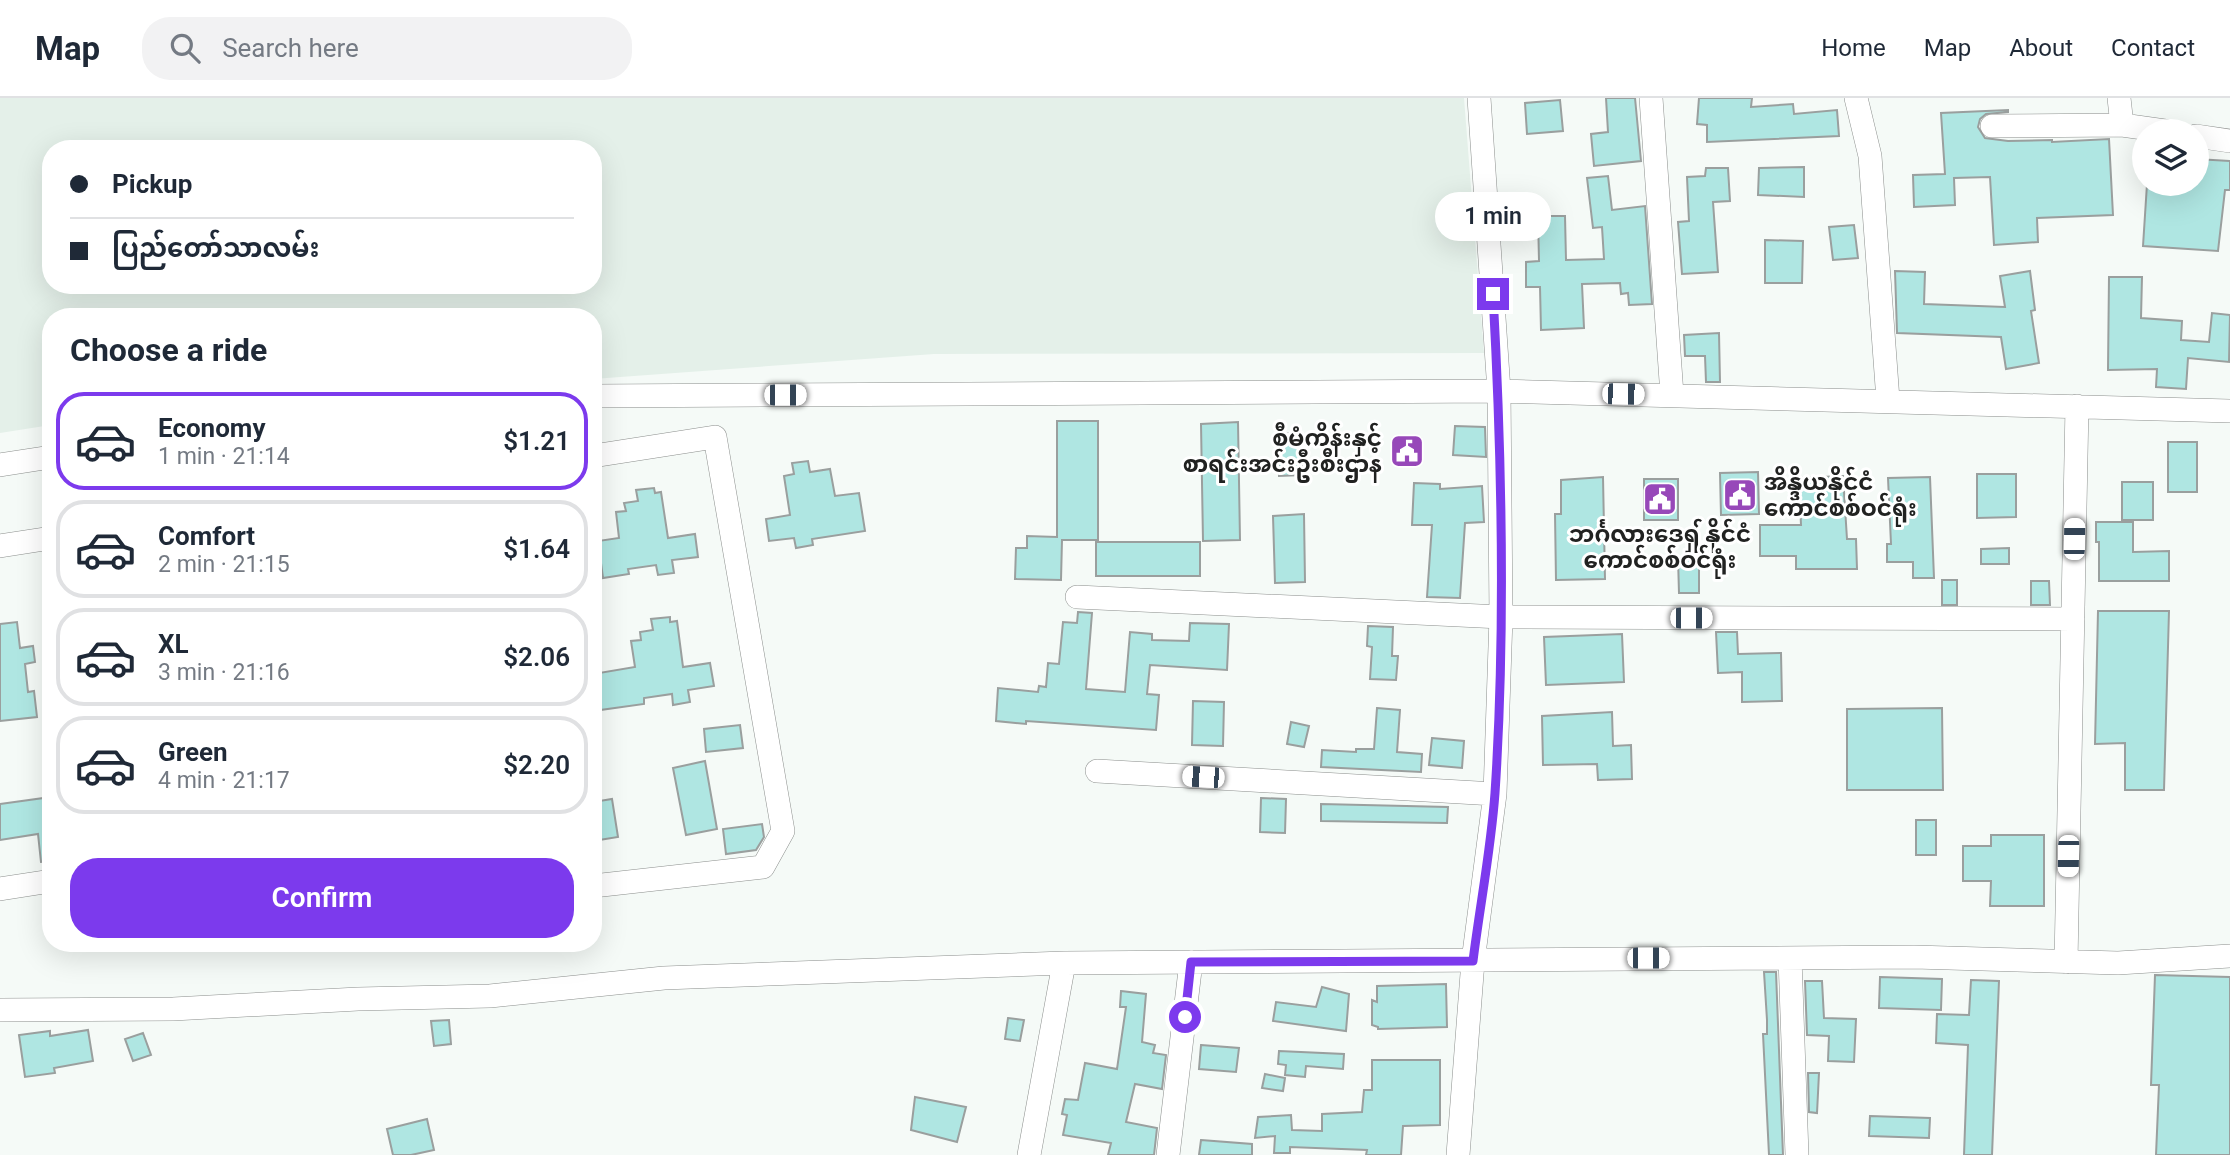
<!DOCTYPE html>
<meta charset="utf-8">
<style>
:root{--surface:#fff;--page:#f2f2f3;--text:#1f2937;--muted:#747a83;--line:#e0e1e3;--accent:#7c3aed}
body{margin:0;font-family:Roboto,"Noto Sans Myanmar",sans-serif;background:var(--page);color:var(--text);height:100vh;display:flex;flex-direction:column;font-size:26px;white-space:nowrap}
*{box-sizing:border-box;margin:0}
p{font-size:23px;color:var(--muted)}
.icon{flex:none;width:38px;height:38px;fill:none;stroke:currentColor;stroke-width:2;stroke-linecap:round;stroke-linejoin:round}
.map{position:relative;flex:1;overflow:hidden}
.sheet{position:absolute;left:42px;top:210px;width:560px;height:644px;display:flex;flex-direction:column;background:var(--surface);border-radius:28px;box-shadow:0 7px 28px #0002}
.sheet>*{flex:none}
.guide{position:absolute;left:42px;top:42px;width:560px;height:154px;border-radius:28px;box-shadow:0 7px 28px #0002;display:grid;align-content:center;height:154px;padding:0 28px;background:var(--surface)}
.fabs{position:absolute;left:2132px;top:21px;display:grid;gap:14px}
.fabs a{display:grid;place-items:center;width:77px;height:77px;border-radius:50%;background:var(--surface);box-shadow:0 7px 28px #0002;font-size:35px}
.end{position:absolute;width:32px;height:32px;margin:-16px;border:9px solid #7c3aed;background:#fff;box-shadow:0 0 0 4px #fff}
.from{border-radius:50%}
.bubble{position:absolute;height:49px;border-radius:24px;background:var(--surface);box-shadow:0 7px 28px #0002;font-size:23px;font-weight:600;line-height:49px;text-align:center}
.car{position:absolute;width:21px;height:42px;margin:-21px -10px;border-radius:9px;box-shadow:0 0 5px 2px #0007;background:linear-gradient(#fff 24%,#345 0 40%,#fff 0 76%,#345 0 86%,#fff 0)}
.guide b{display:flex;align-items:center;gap:24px;height:66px;font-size:26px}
.guide b+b{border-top:2px solid var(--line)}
.guide i{width:18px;height:18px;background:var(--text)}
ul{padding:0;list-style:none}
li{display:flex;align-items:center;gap:21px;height:98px;margin:0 14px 10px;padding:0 14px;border:4px solid var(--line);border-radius:28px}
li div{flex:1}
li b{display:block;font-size:26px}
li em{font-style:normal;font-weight:600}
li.selected{border-color:var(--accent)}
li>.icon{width:63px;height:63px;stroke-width:1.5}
h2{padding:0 28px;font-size:32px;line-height:84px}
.action{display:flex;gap:14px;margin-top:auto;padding:14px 28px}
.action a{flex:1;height:80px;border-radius:28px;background:var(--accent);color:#fff;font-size:28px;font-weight:600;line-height:80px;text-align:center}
header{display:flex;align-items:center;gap:42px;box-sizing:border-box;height:98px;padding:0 35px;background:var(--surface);border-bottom:2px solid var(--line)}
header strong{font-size:33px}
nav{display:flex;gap:38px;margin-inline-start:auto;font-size:24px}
.search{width:490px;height:63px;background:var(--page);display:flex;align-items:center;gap:18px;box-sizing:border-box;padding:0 24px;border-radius:28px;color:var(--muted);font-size:26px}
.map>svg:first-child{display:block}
.built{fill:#e4f0e9;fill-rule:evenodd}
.building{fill:#afe6e2;stroke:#9a9f9e;stroke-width:2}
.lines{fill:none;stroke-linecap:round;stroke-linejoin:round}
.minor-casing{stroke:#8c8f8d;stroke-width:24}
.minor{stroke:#fff;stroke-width:23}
.route{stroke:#7c3aed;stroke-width:9}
.labels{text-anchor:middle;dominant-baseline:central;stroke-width:6;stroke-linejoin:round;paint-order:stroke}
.poi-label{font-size:23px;font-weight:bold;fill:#212221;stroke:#fff;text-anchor:end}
</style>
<header>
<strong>Map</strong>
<div class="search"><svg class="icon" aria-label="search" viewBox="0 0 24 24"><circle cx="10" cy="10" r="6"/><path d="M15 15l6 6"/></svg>Search here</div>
<nav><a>Home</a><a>Map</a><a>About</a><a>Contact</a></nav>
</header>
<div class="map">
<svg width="2230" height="1057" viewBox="0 0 2230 1057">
<rect width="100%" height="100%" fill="#f5faf7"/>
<path class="built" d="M0,0H1464L1484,255L934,256L593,281V219H51V327L0,335ZM51,51H593V187H51Z"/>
<path class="building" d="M1606,0H1635L1641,63L1594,68L1591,36L1608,34Z
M1699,0H1752L1751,9L1793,6L1794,16L1837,12L1839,38L1707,44V27L1697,26Z
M1560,2L1563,33L1527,36L1525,5Z
M2008,12V14L1986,16L1980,21L1978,29L1985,40L2008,43L2052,42V44L2109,41L2113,117L2037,120L2038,144L1994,147L1990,79L1954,80L1955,107L1914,109L1913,77L1945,76L1941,15Z
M2196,61L2230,63V92H2225L2218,153L2143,148L2147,86H2196Z
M1804,69V99L1758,97L1759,70Z
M1706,70H1728L1730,103L1713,104L1718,174L1682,176L1678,124L1689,123L1687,79L1705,78Z
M1608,78L1612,112L1645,108L1652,206L1629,207L1628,195L1621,196L1620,185L1582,186L1584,230L1541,232L1540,189H1526V164L1539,163L1538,118H1565L1566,162L1604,161L1602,129L1593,130L1587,80Z
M1854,127L1858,160L1833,162L1829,129Z
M1765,142L1803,143L1802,185H1765Z
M1895,173L1925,174L1924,206L2005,209L2000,178L2030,173L2035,212L2031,213L2039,265L2006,271L2001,239L1897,235Z
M2109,179H2142L2141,220L2182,223L2181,242L2209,244L2212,215L2230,217L2229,264L2188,260L2186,291L2156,289L2157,271L2108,272Z
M1719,235L1720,284H1706L1705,258H1685L1684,237Z
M1057,323H1098V442H1062L1061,482L1015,481L1016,450H1027V438L1057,439Z
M1238,324L1240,442L1203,443L1201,326Z
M1455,328L1485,329L1486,359L1453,357Z
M1300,335L1302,377L1279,378L1277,336Z
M1401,338L1420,340L1416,366L1398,364Z
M2168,344H2197V394H2168Z
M808,363L810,374L830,371L835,398L859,395L865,433L812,441L813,447L796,450L794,440L769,443L766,421L790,417L784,378L794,376L792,365Z
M1758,374L1759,416L1721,417L1720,375Z
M1977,376H2016V419L1977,420Z
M1843,378L1847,441H1856L1857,471H1796V458H1760V427H1801L1799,380Z
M1603,379L1605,481L1556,482L1555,416H1561V382Z
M1930,379L1934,480H1913V464H1887V446H1891L1888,380Z
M1644,381H1678V422H1644Z
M2122,384H2153V422H2122Z
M1414,385L1440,386V391L1482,388L1484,424L1465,425L1460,500L1427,499L1432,427H1412Z
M654,390L655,395L661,394L668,440L695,436L698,459L672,462L674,475L658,477L656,467L628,471L629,476L603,480L598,443L619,440L616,414L626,413L624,405L638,403L636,392Z
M1304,416L1305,484L1275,485L1273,418Z
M2096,424H2133V454L2169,453V483H2099V444H2096Z
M1096,444H1200V478H1096Z
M2009,450V466H1981V451Z
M1678,460H1699V495H1679Z
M1942,482H1957V507H1942Z
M2031,483H2049L2050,507H2031Z
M2098,513H2169L2164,692H2125V645L2095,646Z
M1078,514L1092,515L1086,591L1125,594L1130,534L1152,536V542L1189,543L1190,525L1229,526L1227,572L1150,567L1147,596L1159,597L1156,632L1026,623V626L996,623L998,590L1038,594L1039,588L1046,589L1048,565L1059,566L1063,524L1077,525Z
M670,519V524L677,523L683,569L710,565L714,588L688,592L690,604L673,607L672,596L644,600V606L593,613V576L635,569L631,543L641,542L640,534L653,532L651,521Z
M17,524L20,550L33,548L35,564L25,566L28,594L34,593L37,619L0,623V526Z
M1368,528L1393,529L1392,558H1398L1396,582L1370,581L1372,549L1367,548Z
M1716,534H1737L1738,556L1781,555L1782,603L1742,604V574L1718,575Z
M1622,536L1624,584L1546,587L1544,539Z
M1193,603L1224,604L1223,648L1192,647Z
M1377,610L1400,612L1397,654L1422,656L1421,674L1321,669L1322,652L1356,654V651H1374Z
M1942,610L1943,692H1847V611Z
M1612,614L1613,648L1631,647L1632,681L1598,682L1597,666L1543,667L1542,618Z
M1291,624L1309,628L1304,649L1287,646Z
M740,627L743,650L706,654L704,631Z
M1432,640L1464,643L1462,670L1429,667Z
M705,663L717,731L686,737L673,670Z
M51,699V763L41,764L38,736L0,742V706Z
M1261,700L1286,701L1285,735L1260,734Z
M612,701L618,739L593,743V704Z
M1321,706L1448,709L1447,725L1321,723Z
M1916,722H1936V757H1916Z
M762,726L764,739L756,752L726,756L723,731Z
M1991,737H2044V808H1990L1991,783H1963V748H1991Z
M1764,874H1776L1783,1057H1769L1763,936H1767V922Z
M2155,877L2230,879V1057H2156L2159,987H2151Z
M1880,879L1942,881L1941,912L1879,910Z
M1971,882L1999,883L1992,1057H1964L1968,947L1936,945L1937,916L1969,917Z
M1805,883H1822L1824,920L1856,921L1854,964L1828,963L1829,938L1807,937Z
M1446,886L1447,929L1378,931V929L1372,927V902L1377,904V888Z
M1322,889L1349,896L1346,933L1273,923L1276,904L1316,909Z
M1121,893L1146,896L1142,944L1155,947L1153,955L1166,957L1162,991L1135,986L1126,1024L1157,1030L1154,1057H1108L1111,1045L1063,1037L1067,1017L1062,1016L1065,1001L1078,1002L1085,965L1117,971L1126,909H1120Z
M1008,920L1024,922L1020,943L1005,941Z
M449,922L451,946L434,948L431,923Z
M88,932L93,963L54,970L55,975L25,979L19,937L50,933V938Z
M143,935L151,957L133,963L125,941Z
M1201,947L1239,950L1236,974L1199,971Z
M1279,953L1344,956L1343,971L1306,968L1305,979L1285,977L1286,967L1278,966Z
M1372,962H1440V1027L1403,1028L1401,1057H1366L1367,1052L1290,1049V1055H1274L1275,1038L1255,1040L1258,1019L1291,1017L1292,1032L1322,1033V1016L1362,1014L1364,992H1372Z
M1808,975H1819L1817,1015L1809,1014Z
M1265,976L1285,980L1283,993L1262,990Z
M915,999L966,1009L957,1044L911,1032Z
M1870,1018L1930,1020L1929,1040L1869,1038Z
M427,1021L434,1052L411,1057H393L387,1031Z
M1201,1042L1252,1046V1057H1199Z"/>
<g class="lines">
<g class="minor-casing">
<path id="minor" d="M1651,0L1672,297
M1856,0L1870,58L1888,302
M2119,0L2122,27L2165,33
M1992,28L2122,27
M2196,38L2230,43
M593,298L1499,293L2230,313
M593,358L715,339L783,733L763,769L593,788
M0,367L51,359
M0,448L51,440
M1077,499L1501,519L2073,521
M1097,673L1495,696
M0,791L51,783
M1790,860L1797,1057
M2066,864L2077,308
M0,912L173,911L358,901L490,898L664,880L1064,865L1914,859L2118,865L2230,858
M1029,1057L1064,865
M1168,1057L1191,864
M1458,1057L1473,863L1495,696L1501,519L1499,293L1479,0"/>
</g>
<use href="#minor" class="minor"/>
</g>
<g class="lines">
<path class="route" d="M1185,919L1191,864L1473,863C1480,807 1491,751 1495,695C1506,529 1502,361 1493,196"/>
</g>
<defs>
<g id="civic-square" transform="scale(1.75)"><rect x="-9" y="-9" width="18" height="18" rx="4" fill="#9748b9" stroke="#fff"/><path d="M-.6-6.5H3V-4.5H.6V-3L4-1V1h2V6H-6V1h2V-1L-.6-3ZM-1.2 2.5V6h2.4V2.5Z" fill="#fff"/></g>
</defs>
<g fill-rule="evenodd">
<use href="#civic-square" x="1407" y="353"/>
<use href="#civic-square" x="1740" y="397"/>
<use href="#civic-square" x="1660" y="401"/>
</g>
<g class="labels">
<g class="poi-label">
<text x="1382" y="340">စီမံကိန်းနှင့်<tspan x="1382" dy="26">စာရင်းအင်းဦးစီးဌာန</tspan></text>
<text x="1764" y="384" text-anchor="start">အိန္ဒိယနိုင်ငံ<tspan x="1764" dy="26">ကောင်စစ်ဝင်ရုံး</tspan></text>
<text x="1660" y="436" text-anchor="middle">ဘင်္ဂလားဒေရှ့်နိုင်ငံ<tspan x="1660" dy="26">ကောင်စစ်ဝင်ရုံး</tspan></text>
</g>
</g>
</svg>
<div class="fabs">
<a><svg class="icon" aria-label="layers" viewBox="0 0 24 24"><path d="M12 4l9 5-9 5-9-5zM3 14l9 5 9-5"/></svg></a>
</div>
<i class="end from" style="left:1185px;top:919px"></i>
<i class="end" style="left:1493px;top:196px"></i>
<div class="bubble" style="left:1435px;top:94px;width:116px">1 min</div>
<i class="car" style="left:1623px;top:296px;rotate:91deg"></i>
<i class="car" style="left:785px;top:297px;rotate:90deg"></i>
<i class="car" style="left:2074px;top:441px;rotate:1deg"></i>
<i class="car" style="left:1691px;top:520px;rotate:90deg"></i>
<i class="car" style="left:1203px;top:679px;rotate:273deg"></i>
<i class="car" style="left:2068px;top:758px;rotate:181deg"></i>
<i class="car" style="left:1648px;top:860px;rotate:90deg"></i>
<div class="guide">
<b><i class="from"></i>Pickup</b>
<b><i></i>ပြည်တော်သာလမ်း</b>
</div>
<section class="sheet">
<h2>Choose a ride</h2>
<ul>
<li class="selected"><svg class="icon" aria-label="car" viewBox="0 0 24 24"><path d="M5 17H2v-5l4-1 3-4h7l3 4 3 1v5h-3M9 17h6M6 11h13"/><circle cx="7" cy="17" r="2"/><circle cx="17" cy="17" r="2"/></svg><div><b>Economy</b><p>1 min · 21:14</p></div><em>$1.21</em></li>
<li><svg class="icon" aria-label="car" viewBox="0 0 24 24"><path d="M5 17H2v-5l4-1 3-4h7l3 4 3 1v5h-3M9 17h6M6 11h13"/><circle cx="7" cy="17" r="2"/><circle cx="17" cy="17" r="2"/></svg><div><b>Comfort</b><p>2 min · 21:15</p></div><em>$1.64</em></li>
<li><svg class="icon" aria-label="car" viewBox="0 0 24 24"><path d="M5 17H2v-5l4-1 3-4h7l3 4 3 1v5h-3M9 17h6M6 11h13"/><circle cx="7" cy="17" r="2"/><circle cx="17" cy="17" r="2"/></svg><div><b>XL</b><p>3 min · 21:16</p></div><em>$2.06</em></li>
<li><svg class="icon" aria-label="car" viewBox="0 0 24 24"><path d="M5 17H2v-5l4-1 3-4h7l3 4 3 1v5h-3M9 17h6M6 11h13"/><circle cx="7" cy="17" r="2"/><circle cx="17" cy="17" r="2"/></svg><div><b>Green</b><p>4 min · 21:17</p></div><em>$2.20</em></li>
</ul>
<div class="action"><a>Confirm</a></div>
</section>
</div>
